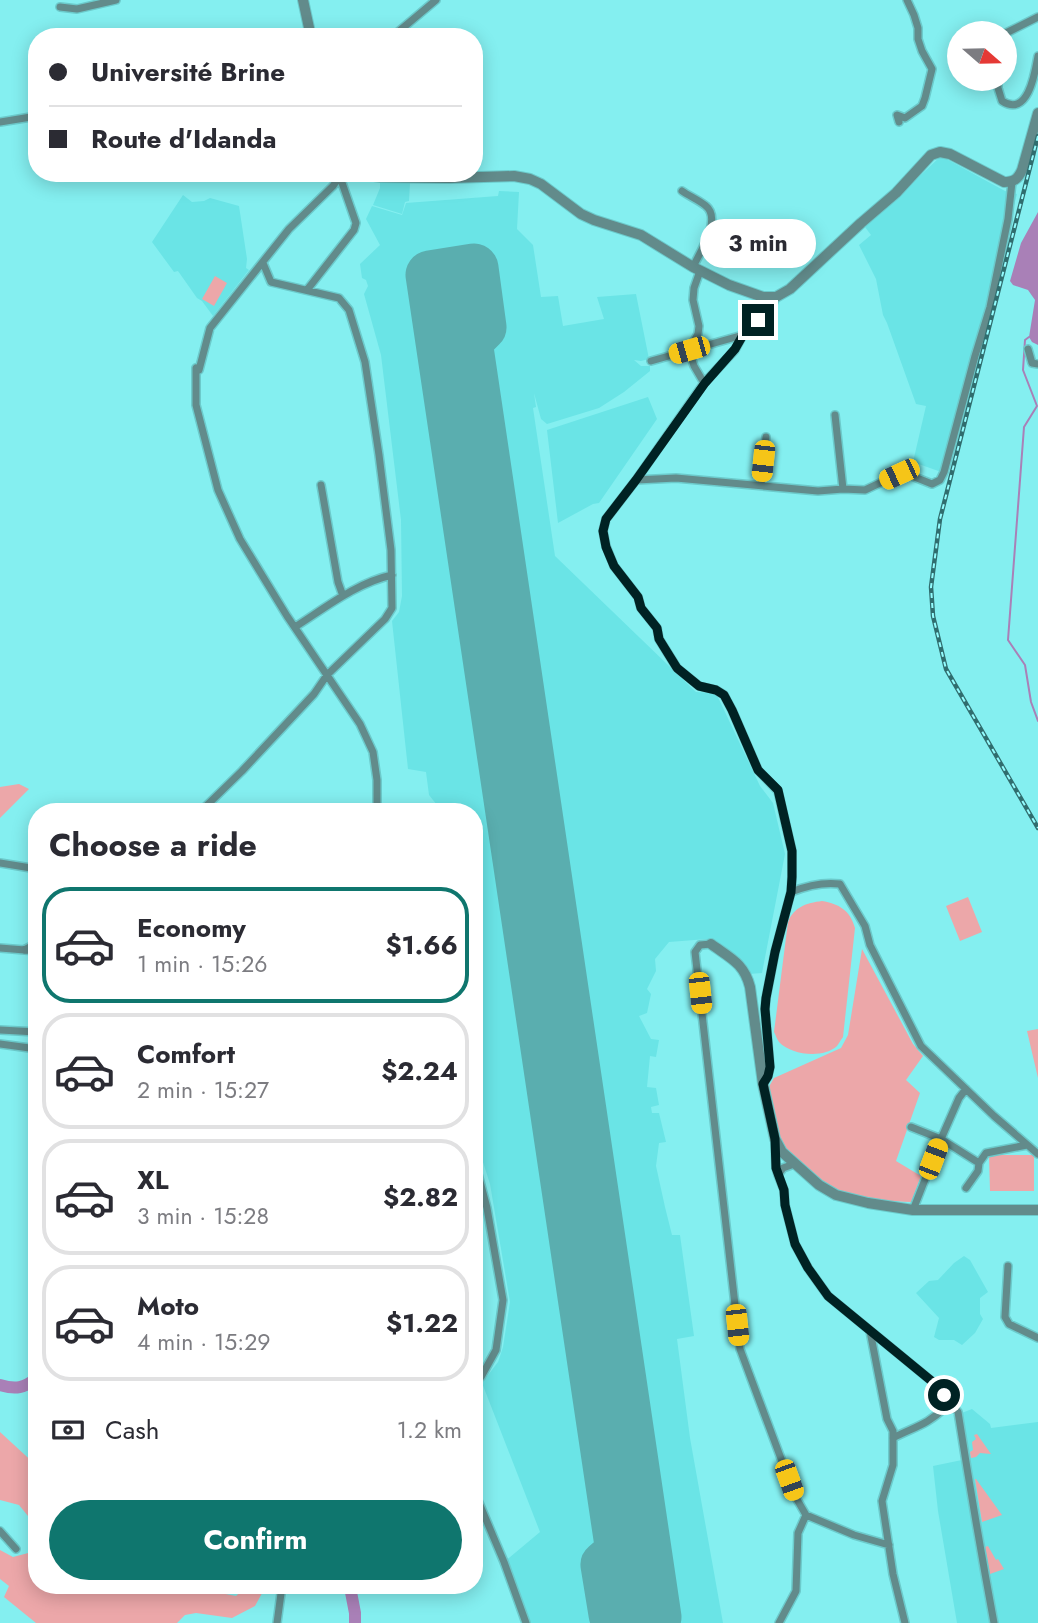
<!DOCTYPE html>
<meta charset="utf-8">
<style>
:root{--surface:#fff;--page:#f7f7f7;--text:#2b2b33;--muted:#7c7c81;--line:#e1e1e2;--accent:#0f766e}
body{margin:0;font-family:Jost,sans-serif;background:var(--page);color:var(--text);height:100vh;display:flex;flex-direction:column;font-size:26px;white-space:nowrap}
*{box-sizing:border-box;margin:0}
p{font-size:23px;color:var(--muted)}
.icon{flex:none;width:38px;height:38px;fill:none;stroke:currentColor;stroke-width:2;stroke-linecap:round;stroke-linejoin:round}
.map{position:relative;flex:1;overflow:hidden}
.panel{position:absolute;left:28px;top:803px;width:455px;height:791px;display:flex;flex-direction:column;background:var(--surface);border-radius:28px;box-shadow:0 4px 18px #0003}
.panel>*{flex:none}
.guide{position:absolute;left:28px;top:28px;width:455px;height:154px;border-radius:28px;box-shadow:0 4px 18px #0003;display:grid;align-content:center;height:154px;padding:0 21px;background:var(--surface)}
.needle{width:46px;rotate:110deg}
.buttons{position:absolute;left:947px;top:21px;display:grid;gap:14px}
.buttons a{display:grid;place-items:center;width:70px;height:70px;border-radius:50%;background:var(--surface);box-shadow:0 4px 18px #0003;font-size:35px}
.end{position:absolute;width:32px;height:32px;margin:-16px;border:9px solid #002223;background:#fff;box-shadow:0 0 0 4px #fff}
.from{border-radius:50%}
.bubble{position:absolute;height:49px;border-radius:24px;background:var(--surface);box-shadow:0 4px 18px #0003;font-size:23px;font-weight:700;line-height:49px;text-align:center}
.car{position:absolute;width:21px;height:42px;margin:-21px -10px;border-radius:9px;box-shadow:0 0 5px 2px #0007;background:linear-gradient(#f5c518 24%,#345 0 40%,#f5c518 0 76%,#345 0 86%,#f5c518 0)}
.guide b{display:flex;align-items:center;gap:24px;height:66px;font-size:26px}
.guide b+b{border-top:2px solid var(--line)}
.guide i{width:18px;height:18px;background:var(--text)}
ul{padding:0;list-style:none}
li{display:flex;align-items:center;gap:21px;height:116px;margin:0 14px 10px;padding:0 7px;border:4px solid var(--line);border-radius:28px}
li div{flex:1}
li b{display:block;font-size:26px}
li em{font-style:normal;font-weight:700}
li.current{border-color:var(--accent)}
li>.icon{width:63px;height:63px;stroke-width:1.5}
h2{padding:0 21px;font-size:32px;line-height:84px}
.pay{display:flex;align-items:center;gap:18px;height:77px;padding:0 21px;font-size:26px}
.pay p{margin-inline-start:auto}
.cta{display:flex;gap:14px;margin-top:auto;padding:14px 21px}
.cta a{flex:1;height:80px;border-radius:42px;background:var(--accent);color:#fff;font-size:28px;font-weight:700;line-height:80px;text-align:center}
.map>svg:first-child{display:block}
.built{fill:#6ae4e6}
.green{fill:#eca7a9}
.water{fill:#a980b7}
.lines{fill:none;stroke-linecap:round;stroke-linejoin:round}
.stream{stroke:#a980b7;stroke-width:2}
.river{stroke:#a980b7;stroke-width:12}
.runway{stroke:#5aaeaf;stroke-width:49}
.minor-casing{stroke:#6ccacb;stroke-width:10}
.tertiary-casing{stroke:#6ccacb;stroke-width:12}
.minor{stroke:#628b8b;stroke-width:7}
.tertiary{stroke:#628b8b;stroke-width:10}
.rail-casing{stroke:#306d6e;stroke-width:4.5}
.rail{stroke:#92fcfe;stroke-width:2;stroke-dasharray:5;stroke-linecap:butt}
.route{stroke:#002223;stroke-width:9}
</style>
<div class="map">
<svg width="1038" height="1623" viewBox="0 0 1038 1623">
<rect width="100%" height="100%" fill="#84eff0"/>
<path class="built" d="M941,156L1005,191L1017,194L944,473L913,462L926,406L916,404L887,323L883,315L876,279L859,245L871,235L865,227Z
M380,182L410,183L409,201L405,202L402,214L373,205L380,188Z
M499,191L519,192L517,229L533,245L541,297L558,296L563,326L604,319L597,297L636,294L649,359L641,361L634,360L641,366H650V371L624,392L599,408L547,424L541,419L534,393L536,407L533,408L555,556L696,692L716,693L760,786L773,803L785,854L762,973L749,974L746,967L707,939L669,942L655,959L656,971L647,989L651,994L647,1013L639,1016L651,1039L659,1040L656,1057L650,1056L647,1087L656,1088L659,1105L651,1107L652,1113H659L666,1142L659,1143L656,1166L665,1207L672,1235H680L694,1336L677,1339L690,1438L723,1623H526L504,1562L540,1532L482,1383L498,1362L503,1347L510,1302L490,1184L474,1134V812H439L437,805L429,795L426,772L408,769L392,621L399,612L402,596L401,520L381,355L364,294L368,286L366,280L362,278L360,264L380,245L366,219L372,206L402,215L406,203L498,196Z
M183,195L192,202L204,201L210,198L239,206L247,259L246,268L249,270L213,316L202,301L197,298L178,271L174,272L152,242Z
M648,397L657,419L599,503L593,504L558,523L547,430Z
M964,1256L970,1260L988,1292L980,1298V1314L983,1319L975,1333L962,1345L954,1340H939L934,1337L939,1318L916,1293L929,1281L938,1280L954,1263Z
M972,1409L990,1424L991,1428L1038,1422V1623H957L938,1511L933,1466L962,1460L954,1416Z"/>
<path class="green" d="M215,276L227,283L214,306L202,299Z
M19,784L29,789L0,818V787Z
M968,897L982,932L960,941L946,906Z
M822,901C839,904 850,910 855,928L843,1037C842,1038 838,1045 837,1046C823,1059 791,1055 779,1042C777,1039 776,1036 774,1032L788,922C794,907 806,903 822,901Z
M862,949L913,1044L923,1056L906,1080L920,1093L896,1161L921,1176L911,1202C893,1201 875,1201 857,1197C825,1190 788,1164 775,1132C770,1120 769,1104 767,1090L774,1078L841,1048L848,1035Z
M1038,1029V1078L1027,1031Z
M989,1155H1034V1191H990Z
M0,1432L37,1466V1527L19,1505L0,1500Z
M977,1434L991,1454L980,1453L976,1457L971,1458L970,1452L973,1450L972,1442L976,1439L974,1435Z
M975,1479H976L1002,1515L982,1522Z
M37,1534V1586H208L215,1592L236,1596L247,1586H266L255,1606L232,1618L196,1613L185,1615L177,1623H36L4,1597L9,1586L0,1579V1550L13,1557L32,1552Z
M988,1546L996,1560L998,1559L1004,1569L990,1574L985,1547Z"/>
<path class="water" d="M1038,212V345L1032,342L1029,337L1035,300L1028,290L1013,285L1010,281L1021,243Z"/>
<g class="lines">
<path class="stream" d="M1029,337L1025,340L1023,370L1037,406L1024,427L1008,640L1025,665L1031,702L1038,721"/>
<path class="river" d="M0,1385C16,1390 24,1388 37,1378
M348,1586L350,1587L355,1613V1623"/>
<path class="runway" d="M474,268L482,327L468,341L657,1617L631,1623L613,1614L605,1565L620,1552L430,275Z"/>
<g class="minor-casing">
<path id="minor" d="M60,7L77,9L116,0
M1004,34L1038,17
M392,37L436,0
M998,79V88L1002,101C1028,118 1035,73 1038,56
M0,122L37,116
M899,122L897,115L905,118L922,106L925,98L932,69L922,51L918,39V28L914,15L907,0
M342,173L333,186L289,229L210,328L199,370L196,368V405L218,490L240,539L287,616L360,724L373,752L377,780V812
M57,176L61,173
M682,191C689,196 699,200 706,206C722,219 700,252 693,267
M700,271L694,288L693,300L699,326L698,334L689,350L694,366L704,383
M307,290L354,230L356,223L340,177
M1028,349L1032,363L1038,364
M651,361L743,335
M835,415L843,489
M636,480L676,478L818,491L843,489L865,490L899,474H907L932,484L940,480L944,472L975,356L990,307L1008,219L1012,182
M321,485L338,582L343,596
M761,485L766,437
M295,627C325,608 356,583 392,575
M200,812L242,771L314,694L327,675L385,619L392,608L391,550L379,455L365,362L349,310L339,298L271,282L263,263
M0,863L37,869
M791,892C806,886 824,882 840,884L865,926L870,945L921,1046L994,1116L1038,1154
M711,944L700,945L695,952L740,1349L795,1496L806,1515L854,1535L889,1545
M0,948L37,951
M24,950L37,943
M0,1030L37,1032
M0,1044L37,1049
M763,1084L768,1076L770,1067L765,1009L766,998L775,952L791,892L792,877V851L778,791L758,770L732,710L724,695L716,690L699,686L677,668L659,639L657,628L641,608L638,597L614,566L606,546L603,531L606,519L636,480L704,383L735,350L743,335L772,306L776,297
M911,1127L941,1139L979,1163
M775,1142L776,1168L778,1175
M474,1159L487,1208L503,1300L496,1350L481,1377L474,1383
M794,1164L783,1168L778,1175L784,1190L785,1205L795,1244L808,1268L828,1296L934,1383L944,1395L945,1407C928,1425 914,1427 893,1438
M966,1188L978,1171L979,1163L986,1153L1027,1145
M913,1210L941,1139L959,1098L966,1089
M1008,1266L1005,1317L1009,1324L1038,1338
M870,1331L887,1419L893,1431V1465L882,1501L893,1574L905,1623
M944,1395C953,1402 952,1406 958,1412C969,1482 981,1553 994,1623
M474,1491L504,1562L526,1623
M0,1531L16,1549
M277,1623L282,1586
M779,1623L796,1591L798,1533L806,1515"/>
</g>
<g class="tertiary-casing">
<path id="tertiary" d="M303,0L311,37
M353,173L381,177L449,178L514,176L530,179L541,184L581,214L594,220L641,235L693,267L729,285L763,297H776L790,289L861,223L896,193L931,155L940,152L950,154L1004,182C1014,182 1018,179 1022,170L1038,113
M711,944C730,958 744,963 750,987L763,1084L775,1139L782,1152L819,1185L836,1195L868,1203L913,1210H1038"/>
</g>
<use href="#minor" class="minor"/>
<use href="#tertiary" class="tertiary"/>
<g class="rail-casing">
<path id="rail" d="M1038,136L940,519L931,587L933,616L946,669L1038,828"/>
</g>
<use href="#rail" class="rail"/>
</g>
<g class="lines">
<path class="route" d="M758,320L743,335L735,349L705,383L636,480L606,519L603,531L606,547L614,566L638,597L641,608L657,628L659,639L677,668L699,686L716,690L724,695L732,710L758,770L778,790L792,851V877L791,892L775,952L766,998L765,1009L770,1067L768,1076L763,1084L775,1139L776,1168L784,1190L785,1205L795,1244L808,1268L828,1296L934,1383L944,1395"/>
</g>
</svg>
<div class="buttons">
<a><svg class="needle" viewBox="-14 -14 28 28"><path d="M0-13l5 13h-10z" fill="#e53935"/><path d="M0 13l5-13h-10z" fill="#7c7c81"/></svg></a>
</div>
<i class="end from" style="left:944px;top:1395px"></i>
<i class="end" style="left:758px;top:320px"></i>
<div class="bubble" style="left:700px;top:219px;width:116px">3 min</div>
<i class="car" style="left:689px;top:350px;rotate:254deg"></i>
<i class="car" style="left:763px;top:461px;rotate:186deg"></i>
<i class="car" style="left:899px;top:474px;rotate:245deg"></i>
<i class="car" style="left:700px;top:993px;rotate:174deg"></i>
<i class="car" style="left:933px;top:1159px;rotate:21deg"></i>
<i class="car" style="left:737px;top:1325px;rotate:174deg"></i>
<i class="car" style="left:789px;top:1480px;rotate:160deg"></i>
<div class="guide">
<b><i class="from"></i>Université Brine</b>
<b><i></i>Route d'Idanda</b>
</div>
<section class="panel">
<h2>Choose a ride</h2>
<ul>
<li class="current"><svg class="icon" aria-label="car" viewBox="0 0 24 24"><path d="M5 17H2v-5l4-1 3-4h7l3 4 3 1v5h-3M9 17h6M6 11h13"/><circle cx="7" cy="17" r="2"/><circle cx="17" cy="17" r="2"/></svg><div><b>Economy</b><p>1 min · 15:26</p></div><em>$1.66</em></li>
<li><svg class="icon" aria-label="car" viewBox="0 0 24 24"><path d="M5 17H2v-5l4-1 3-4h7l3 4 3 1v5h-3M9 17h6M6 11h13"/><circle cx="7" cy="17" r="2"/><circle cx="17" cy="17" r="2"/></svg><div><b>Comfort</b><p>2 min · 15:27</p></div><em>$2.24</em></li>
<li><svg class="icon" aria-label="car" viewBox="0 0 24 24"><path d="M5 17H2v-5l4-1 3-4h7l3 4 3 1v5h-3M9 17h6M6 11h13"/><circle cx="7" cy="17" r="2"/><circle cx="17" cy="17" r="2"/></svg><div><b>XL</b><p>3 min · 15:28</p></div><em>$2.82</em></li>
<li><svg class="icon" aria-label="car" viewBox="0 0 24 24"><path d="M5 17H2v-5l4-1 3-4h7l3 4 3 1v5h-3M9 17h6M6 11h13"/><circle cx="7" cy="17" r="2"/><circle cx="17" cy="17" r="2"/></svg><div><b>Moto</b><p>4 min · 15:29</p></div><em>$1.22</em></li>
</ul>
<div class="pay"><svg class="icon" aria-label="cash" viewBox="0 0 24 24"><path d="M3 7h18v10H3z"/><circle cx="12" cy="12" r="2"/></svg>Cash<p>1.2 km</p></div>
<div class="cta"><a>Confirm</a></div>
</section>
</div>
